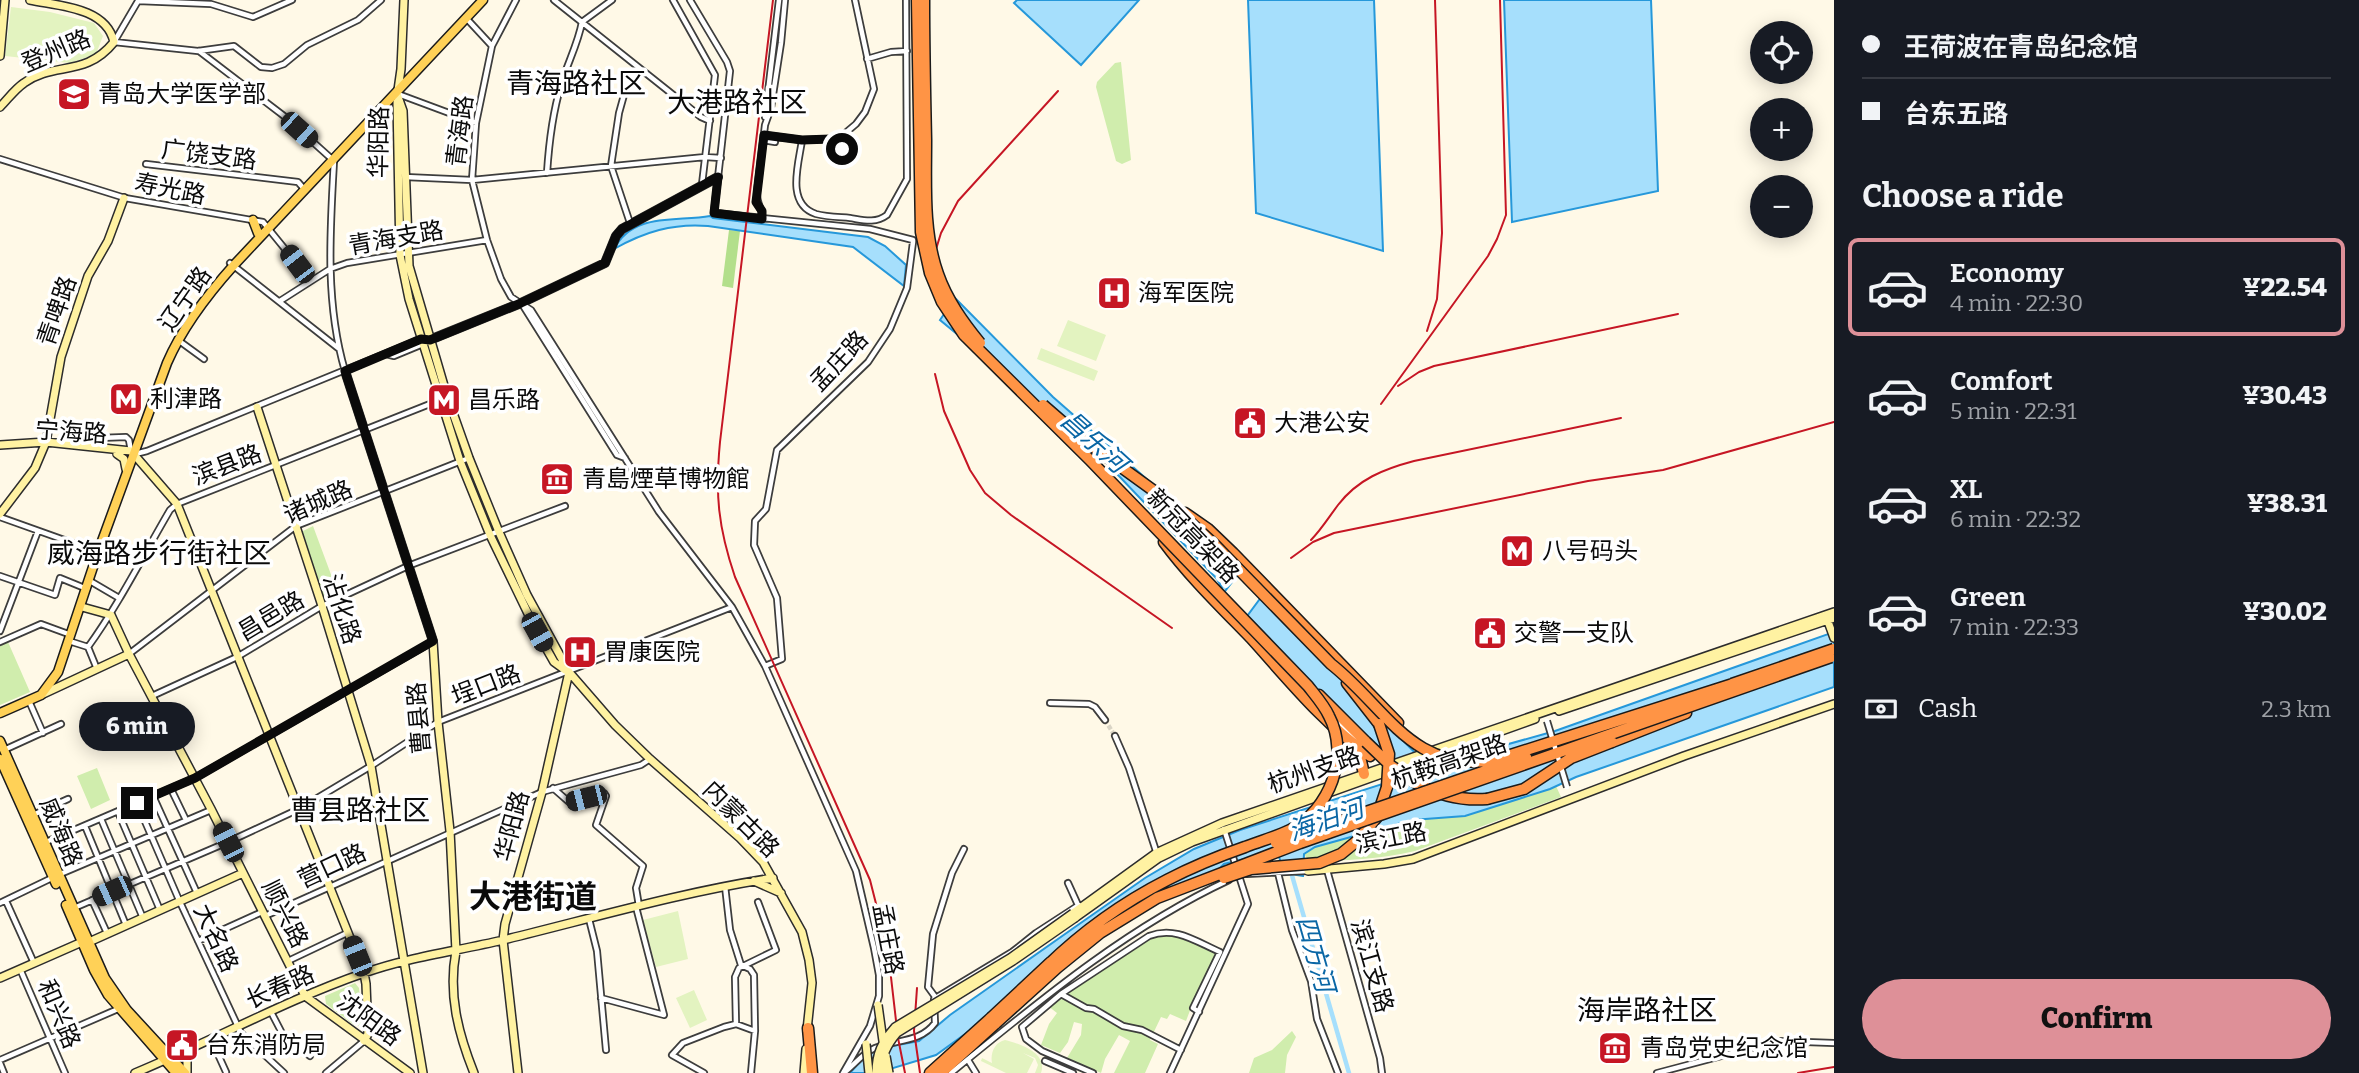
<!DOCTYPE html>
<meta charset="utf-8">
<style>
:root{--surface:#171b24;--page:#20242c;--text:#f1f3f6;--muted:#9ea1a6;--line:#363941;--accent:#de9098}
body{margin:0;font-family:Bitter,"Noto Sans SC",serif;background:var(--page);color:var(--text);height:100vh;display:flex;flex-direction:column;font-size:26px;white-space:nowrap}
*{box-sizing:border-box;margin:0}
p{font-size:23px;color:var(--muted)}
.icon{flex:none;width:38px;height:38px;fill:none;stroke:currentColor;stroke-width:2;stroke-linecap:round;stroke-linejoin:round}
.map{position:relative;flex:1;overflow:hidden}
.panel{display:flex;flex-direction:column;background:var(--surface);width:525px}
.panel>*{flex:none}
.banner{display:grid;align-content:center;height:154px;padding:0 28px;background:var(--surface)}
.tools{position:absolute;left:1750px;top:21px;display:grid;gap:14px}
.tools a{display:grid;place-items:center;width:63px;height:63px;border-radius:50%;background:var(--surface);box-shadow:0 4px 18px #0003;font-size:35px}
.end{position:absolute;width:32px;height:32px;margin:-16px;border:9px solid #0a0a0a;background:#fff;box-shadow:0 0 0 4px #fff}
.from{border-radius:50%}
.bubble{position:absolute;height:49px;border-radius:24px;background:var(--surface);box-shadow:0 4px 18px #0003;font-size:23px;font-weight:800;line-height:49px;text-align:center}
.car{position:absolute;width:21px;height:42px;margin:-21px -10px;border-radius:9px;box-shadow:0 0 5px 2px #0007;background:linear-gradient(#222 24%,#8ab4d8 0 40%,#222 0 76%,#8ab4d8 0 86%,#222 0)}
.banner b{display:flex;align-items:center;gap:24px;height:66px;font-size:26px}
.banner b+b{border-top:2px solid var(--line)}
.banner i{width:18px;height:18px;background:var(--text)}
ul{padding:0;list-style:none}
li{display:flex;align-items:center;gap:21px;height:98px;margin:0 14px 10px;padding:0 14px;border:4px solid transparent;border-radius:10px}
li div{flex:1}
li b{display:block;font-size:26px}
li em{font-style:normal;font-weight:800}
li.selected{border-color:var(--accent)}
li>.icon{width:63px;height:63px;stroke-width:1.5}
h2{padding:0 28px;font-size:32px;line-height:84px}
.pay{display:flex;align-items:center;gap:18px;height:77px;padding:0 28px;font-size:26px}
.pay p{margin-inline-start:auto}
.action{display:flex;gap:14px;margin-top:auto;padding:14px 28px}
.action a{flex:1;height:80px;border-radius:42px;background:var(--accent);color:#111;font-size:28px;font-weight:800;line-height:80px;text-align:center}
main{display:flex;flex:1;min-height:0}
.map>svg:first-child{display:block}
.green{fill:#d0edad}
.forest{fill:#b3df8b}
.pitch{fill:#e3f3c0}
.water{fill:#a6dffc;stroke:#2698da;stroke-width:2}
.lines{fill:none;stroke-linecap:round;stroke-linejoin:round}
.canal{stroke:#a6dffc;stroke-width:4.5}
.street-tunnel{stroke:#dad5c6;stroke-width:4.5;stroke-dasharray:4.5 2;stroke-linecap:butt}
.street-casing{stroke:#3d3d3d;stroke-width:8}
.secondary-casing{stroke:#2c2c2c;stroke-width:10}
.primary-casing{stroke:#1b1b1b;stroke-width:11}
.highway-casing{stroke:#1b1b1b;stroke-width:13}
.street{stroke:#fff;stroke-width:4.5}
.secondary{stroke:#fff2a2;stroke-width:7}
.primary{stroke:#ffd157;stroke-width:8}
.highway{stroke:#ff9445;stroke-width:10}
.rail{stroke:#c61624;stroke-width:2}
.street-bridge-casing{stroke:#3d3d3d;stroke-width:8;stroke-linecap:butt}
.secondary-bridge-casing{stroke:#2c2c2c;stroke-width:10;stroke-linecap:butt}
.highway-bridge-casing{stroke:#1b1b1b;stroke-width:13;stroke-linecap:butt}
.street-bridge{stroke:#fff;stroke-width:4.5}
.secondary-bridge{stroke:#fff2a2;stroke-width:7}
.highway-bridge{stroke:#ff9445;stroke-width:10}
.route{stroke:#0a0a0a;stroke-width:9}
.labels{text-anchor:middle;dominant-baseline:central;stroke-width:7;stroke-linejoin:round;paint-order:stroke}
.street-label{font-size:24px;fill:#0a0a0a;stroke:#fff}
.poi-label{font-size:24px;fill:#0a0a0a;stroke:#fff;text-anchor:start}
.water-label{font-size:26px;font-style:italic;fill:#0966a5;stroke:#fff}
.quarter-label{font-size:28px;fill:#0a0a0a;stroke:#fff}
.district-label{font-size:32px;font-weight:bold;fill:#0a0a0a;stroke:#fff}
</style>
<main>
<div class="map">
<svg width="1834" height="1073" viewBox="0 0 1834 1073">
<rect width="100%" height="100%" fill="#fff9e7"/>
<path class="green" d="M1121,62L1131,160L1122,164L1116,161L1096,87L1097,82L1115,63Z
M313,526L336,588L343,585L345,591L325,600L322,599L301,532Z
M8,642L30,692L0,705V646Z
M97,768L110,800L91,809L77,776Z
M1556,786L1561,797L1415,851C1381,859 1343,861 1309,861L1304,854L1315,847L1390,825L1431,817L1465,816Z
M1163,931L1176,933L1219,952L1197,1006L1192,1005L1186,1021L1170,1014L1167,1019L1161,1017L1150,1040L1158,1044L1145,1073H1114L1130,1041L1119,1035L1105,1059L1101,1073L1067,1058L1081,1035L1082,1024L1074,1022L1068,1042L1060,1053L1041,1045L1049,1024L1057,1013L1048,1006L1149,936Z
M355,983L359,988L362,1022L361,1026L354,1025L326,1004L325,996Z
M1292,1031L1296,1037L1287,1055L1285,1073H1249L1254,1058L1272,1050Z"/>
<path class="forest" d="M729,230L740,231L733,288L722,286Z"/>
<path class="pitch" d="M11,7L50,12L94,23L103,36L96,54L70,63L5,56Z
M1068,320L1106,335L1096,361L1057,346Z
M1041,348L1098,371L1094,381L1037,359Z
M678,911L688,959L656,967L643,920Z
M694,990L707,1020L690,1028L676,998Z
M1005,1040C1021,1044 1048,1053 1041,1073H1035L1038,1065L1035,1058L1023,1053L1034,1059L1027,1073H1006L981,1061L982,1058L992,1063C990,1053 995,1042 1005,1040Z"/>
<path class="water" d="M1017,0H1139L1081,65L1014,3Z
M1248,0H1374L1383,251L1256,213Z
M1504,0H1651L1658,191L1512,222Z
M710,216L713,218L868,237L885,246L906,265L904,286L853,247L708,226C673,223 644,232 614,249C633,212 676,222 710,216Z
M955,298L1053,397L1174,503L1239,573L1222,595V588L1217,579L1099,455L1021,387L940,320Z
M1262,596L1426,764L1429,770L1462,757L1555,731L1834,632V687L1576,777L1550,789L1465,816L1412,820L1315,847L1304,854L1303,876C1283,874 1283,869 1277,851L1224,864L1218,870L1126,918L936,1055L893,1068L889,1073H850L865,1056L876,1049L919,1041L950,1015L1075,927L1145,878L1194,849L1240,830L1395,780L1401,773L1384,760L1245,619Z"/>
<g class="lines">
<path class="canal" d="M1291,872L1349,1073"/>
<path class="street-tunnel" d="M1105,720L1115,736"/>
<g class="street-casing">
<path id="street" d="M292,0L253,17L211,4L138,1L114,42L198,51L234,46L261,67L272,68L284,64L307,45L358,20L381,0
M516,0L492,46L476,123L472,180L487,240L501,279L511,297L531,310L659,512L732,607L765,666L856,871L874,948L879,975V996L870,1026L843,1073
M554,0L701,117L710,121
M673,0L715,75L702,184
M690,0L727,62L730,71L714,213L870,229L913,240V242L907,288L890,329L868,362L777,450L766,509L755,521L754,545L777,598L782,659L765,666
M467,19L492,46
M199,51L284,116L334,161C330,231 325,303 345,371
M867,59L891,52L907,51
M398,94L476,123
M765,117L779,0
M764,135L802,140L831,139L843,135L856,124L865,112L874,89L855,0
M831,139L832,143L842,149
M763,140L775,142
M802,140C799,163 785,204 816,214C827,217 839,217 850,218C863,220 875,224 887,215L907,179L906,0
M0,159L125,198L263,222L311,281
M146,164L298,182L305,190
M547,173C549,142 552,115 561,85C567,64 578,44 582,22L612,0
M405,177L472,180L705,157L721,158
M762,219C764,211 756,204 757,192L765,125L771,108L781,43L785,0
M630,223L611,166L619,113L624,95L642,71
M230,263L338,348
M280,301L330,269L347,263L487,240
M522,304L617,455L625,458
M178,340L204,359
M386,354L394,356L423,344
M99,438L126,437L129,440L131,451
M135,454L147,451L421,339
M0,517L98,552
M103,540L140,561
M0,576L55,595L60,578L87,589
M90,581L119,598
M0,631L38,531
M69,641L88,647L97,669
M0,642L41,624L71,635
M88,647C119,604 143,556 170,510L177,504L440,400
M129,654L296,526L469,458
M152,696L237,657L322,606L408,566L565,506
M29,701L43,733
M1050,703L1089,704L1095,707L1105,720
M1337,720L1360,744
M1115,736L1129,768L1157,854
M4,750L61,724
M553,788L569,802L604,793L606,796L596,825L643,866L636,888L639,906
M171,789L186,820
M153,796L197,893
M137,803L179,900L241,1033L284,1073
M118,812L160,910
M33,815L68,799
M101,819L143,918
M85,826L126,925
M46,842L195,778L432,642
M1327,870L1380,1058L1382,1073
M1278,873L1292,930L1311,981L1317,1019L1338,1073
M1247,874L1308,871
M1068,883L1078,905
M725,886L730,930L741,965L750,969L754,975L755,1031L751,1073
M92,900L107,933
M6,901L34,963
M0,903L58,875L211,810
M74,908L228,842L299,809L371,766L438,722L732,607
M265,916L542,792L641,765L650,759
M589,919L597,951L606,1050
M198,941L262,912
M288,961L347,933
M20,969L65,1073
M1061,994L1086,1008L1094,1009L1123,1026L1142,1030L1181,1050
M601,998L664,1015L636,907
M936,998L928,987L933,934L952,873L964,849
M271,1012L283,1035L310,1056
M736,1024L735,977L739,968L776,950L758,902
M211,1039L226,1072
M0,1060L118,1009
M968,1060L976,1073
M1045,1061L1073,1073
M0,1063L4,1073
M845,1072C855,1064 863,1053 875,1048C897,1039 920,1043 935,1023L934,999L1012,952L1036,933L1079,905
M326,1073L364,1041
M704,1073L672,1055L683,1043L724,1027L736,1024L755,1031
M951,1073C1038,1002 1126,928 1229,880
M1093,1073L1042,1051L1026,1039L1022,1027L1061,994L1149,936C1175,926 1195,941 1220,952L1193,1008L1199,1012
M1170,1073L1248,904L1224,829
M1657,1073L1778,1041L1834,1043"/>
</g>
<g class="secondary-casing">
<path id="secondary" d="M0,56L5,0
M398,90L401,69L404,0
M397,94L403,111L409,266L447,396L469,458L499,532L527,595L569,672L615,725L650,759L740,838L763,862L802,932L809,960L812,983L807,1030
M397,102L400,255L409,299L460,461L490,535L537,632L554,662L565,670
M0,107C8,99 15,89 24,83C54,61 85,78 114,42C106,7 59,6 30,0
M427,341L521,303L605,263L616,236L622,229L718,177
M345,371L433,641L438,722L450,831L456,951C448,994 458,1033 474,1073
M257,407L322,606L371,766L423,1073
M0,445L46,442L131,451L177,504L364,973L366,984L368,1034L364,1041
M117,454L124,459L126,469
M0,514L35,468L46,442L61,357L88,276L108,241L124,198
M82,607L111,615L129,654L211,809L305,996L410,1073
M1826,616L1834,638
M41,695L129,654
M1559,711L1834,618
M1308,871L1384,864L1413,859L1684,756L1834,704
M754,881L781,893
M1073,913L1156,853L1222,823L1834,612
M1075,918L1159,858L1192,842L1535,719
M0,978L82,942H89L243,873
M135,1073C212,1041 286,1000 364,973C409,957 457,951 503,940C593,918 682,892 773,878
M187,1073V1050
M518,1073L503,940L505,924L542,792L569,672
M804,1073L806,1049"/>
</g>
<g class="primary-casing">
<path id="primary" d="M253,220L258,233
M0,713L41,695L58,672L98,552L167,363C183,326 207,295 234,265L483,0
M0,741L105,978L127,1010L185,1073
M0,759L56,884
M66,905L94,970L108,995L176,1073"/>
</g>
<g class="highway-casing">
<path id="highway" d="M1185,513L1208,529L1233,553L1398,723
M1164,542C1190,577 1221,607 1251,638C1288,679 1325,725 1370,756
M1347,683L1379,724
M1319,695L1366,742
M1612,742L1686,713
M1352,745L1361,761L1364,774
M1416,783C1438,795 1461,801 1487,799
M1357,841L1377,817L1387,787
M808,1028L812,1073
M930,1073L991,1018
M941,1073L996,1023"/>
</g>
<use href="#street" class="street"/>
<use href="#secondary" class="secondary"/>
<use href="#primary" class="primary"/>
<use href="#highway" class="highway"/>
<path class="rail" d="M773,0L720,442C715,494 718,527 735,577L870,880L888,951L898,1038L905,1073
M933,259L941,233L958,201L1058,91
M1427,331L1437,299L1442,233L1435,0
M935,374L944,411L970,470L985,493L1011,515L1172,628
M1398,386L1419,372L1434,366L1678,314
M1381,404L1488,256L1497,239L1506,215L1500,0
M1311,540C1321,530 1329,517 1338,505C1358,479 1384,469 1414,461L1621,418
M1291,558L1313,542L1334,533L1588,481L1663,470L1834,422
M917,988L914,1031L920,1073
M1798,1073L1834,1067"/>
<g class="street-bridge-casing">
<path id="street-bridge" d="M1547,721L1567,787"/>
</g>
<g class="secondary-bridge-casing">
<path id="secondary-bridge" d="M878,1005L883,1041
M866,1044L869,1073
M886,1056L889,1073
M876,1073C876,1053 882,1042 895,1027L1010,958L1073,913
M882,1073C881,1056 887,1045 897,1033L1013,961L1075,918"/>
</g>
<g class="highway-bridge-casing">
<path id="highway-bridge" d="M917,0L921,232L930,273L942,302L964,335L1090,460L1308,686C1315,695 1324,705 1329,716C1350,756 1330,810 1290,830C1276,837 1260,841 1245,847C1219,856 1192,867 1167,880C1122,903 1083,931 1047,966
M924,0C924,47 925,94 926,140C926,185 923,232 938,274C947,300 963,322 980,343
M1043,405L1081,438L1161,496L1214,544L1331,664C1387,708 1411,773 1495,760L1736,683
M1732,684L1834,649
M1379,724L1389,754L1387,787
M1366,742L1390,765L1416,783
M1487,799L1524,789L1571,758L1612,742
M1276,843L1526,757
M1224,878L1251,869L1319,863L1341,854L1357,841
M991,1018L1051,962
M996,1023L1058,967L1100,933L1157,898L1300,843L1831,657"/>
</g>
<use href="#street-bridge" class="street-bridge"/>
<use href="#secondary-bridge" class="secondary-bridge"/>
<use href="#highway-bridge" class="highway-bridge"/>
</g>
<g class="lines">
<path class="route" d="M137,803L195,778L433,641L345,371L421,339L430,340L521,303L605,263L616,236L622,229L718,177L714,213L762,219V211L756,202L764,135L802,140L831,139L832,143L842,149"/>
</g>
<defs>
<g id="university-square" transform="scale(1.75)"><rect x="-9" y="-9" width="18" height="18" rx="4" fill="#c61624" stroke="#fff"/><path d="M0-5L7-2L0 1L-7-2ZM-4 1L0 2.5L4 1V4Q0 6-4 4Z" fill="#fff"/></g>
<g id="hospital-square" transform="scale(1.75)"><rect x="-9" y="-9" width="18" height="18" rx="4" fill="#c61624" stroke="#fff"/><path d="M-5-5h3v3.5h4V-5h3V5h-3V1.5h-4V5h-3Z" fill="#fff"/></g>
<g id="metro-square" transform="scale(1.75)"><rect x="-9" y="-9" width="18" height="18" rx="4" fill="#c61624" stroke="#fff"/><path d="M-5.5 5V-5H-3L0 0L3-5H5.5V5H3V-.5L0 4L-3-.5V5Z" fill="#fff"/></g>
<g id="civic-square" transform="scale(1.75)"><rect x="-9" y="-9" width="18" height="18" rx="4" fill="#c61624" stroke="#fff"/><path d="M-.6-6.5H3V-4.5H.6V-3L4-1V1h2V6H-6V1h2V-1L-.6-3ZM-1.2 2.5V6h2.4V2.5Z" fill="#fff"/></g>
<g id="museum-square" transform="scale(1.75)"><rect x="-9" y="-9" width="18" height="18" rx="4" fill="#c61624" stroke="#fff"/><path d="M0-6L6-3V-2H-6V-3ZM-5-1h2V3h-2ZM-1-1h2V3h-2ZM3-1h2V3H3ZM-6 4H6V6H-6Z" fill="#fff"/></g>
</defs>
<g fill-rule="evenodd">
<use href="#university-square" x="74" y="94"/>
<use href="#hospital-square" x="1114" y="293"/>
<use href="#metro-square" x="126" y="399"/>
<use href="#metro-square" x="444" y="400"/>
<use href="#civic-square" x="1250" y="423"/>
<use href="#museum-square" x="557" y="479"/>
<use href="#metro-square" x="1517" y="551"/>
<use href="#civic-square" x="1490" y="633"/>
<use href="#hospital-square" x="580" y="652"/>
<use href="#civic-square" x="182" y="1045"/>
<use href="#museum-square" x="1615" y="1048"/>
</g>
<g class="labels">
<g class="street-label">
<text transform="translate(56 51) rotate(-23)">登州路</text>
<text transform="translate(460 131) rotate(-83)">青海路</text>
<text transform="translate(379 142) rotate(-89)">华阳路</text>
<text transform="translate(209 155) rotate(7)">广饶支路</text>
<text transform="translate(170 189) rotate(11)">寿光路</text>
<text transform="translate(396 238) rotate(-10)">青海支路</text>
<text transform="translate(185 299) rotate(-55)">辽宁路</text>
<text transform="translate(57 311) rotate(-71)">青啤路</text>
<text transform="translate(839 361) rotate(-47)">孟庄路</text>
<text transform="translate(71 432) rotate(4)">宁海路</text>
<text transform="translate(227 465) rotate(-21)">滨县路</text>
<text transform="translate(318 502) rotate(-24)">诸城路</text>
<text transform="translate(1193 536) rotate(46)">新冠高架路</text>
<text transform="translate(342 609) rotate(72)">沾化路</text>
<text transform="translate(271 616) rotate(-31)">昌邑路</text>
<text transform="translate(486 685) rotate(-21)">埕口路</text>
<text transform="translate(419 718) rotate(-95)">曹县路</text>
<text transform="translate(1449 762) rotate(-19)">杭鞍高架路</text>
<text transform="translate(1314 770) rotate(-19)">杭州支路</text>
<text transform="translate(741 819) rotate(45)">内蒙古路</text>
<text transform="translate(512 826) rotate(-75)">华阳路</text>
<text transform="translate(61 832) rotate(67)">威海路</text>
<text transform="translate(1391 838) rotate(-11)">滨江路</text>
<text transform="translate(332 866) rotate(-25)">营口路</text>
<text transform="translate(285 914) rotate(63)">顺兴路</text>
<text transform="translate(216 938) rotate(65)">大名路</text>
<text transform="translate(888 939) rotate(79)">孟庄路</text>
<text transform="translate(1372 966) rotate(74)">滨江支路</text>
<text transform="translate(280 987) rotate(-24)">长春路</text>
<text transform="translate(59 1014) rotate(67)">和兴路</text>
<text transform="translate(369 1019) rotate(36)">沈阳路</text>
</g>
<g class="poi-label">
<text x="98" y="94">青岛大学医学部</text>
<text x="1138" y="293">海军医院</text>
<text x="150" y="399">利津路</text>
<text x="468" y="400">昌乐路</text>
<text x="1274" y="423">大港公安</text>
<text x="582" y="479">青島煙草博物館</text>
<text x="1542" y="551">八号码头</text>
<text x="1514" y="633">交警一支队</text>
<text x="604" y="652">胃康医院</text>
<text x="206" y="1045">台东消防局</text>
<text x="1640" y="1048">青岛党史纪念馆</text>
</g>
<g class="water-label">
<text transform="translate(1094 442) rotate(42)">昌乐河</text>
<text transform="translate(1326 820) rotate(-19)">海泊河</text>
<text transform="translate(1315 954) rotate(74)">四方河</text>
</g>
<g class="quarter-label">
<text x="576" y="83">青海路社区</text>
<text x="737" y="102">大港路社区</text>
<text x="159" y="553">威海路步行街社区</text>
<text x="360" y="810">曹县路社区</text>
<text x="1647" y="1010">海岸路社区</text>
</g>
<g class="district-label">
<text x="533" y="897">大港街道</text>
</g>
</g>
</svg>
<div class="tools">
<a><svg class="icon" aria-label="locate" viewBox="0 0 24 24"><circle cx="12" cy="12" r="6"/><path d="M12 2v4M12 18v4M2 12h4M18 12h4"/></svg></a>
<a>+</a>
<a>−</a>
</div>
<i class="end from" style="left:842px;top:149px"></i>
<i class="end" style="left:137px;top:803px"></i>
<div class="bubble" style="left:79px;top:702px;width:116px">6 min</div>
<i class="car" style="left:299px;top:130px;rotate:132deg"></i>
<i class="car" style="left:297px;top:264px;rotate:323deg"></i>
<i class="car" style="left:537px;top:632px;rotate:151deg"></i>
<i class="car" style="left:586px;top:798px;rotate:256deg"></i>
<i class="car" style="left:228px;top:842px;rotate:333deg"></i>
<i class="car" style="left:112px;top:891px;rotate:246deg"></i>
<i class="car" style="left:357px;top:956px;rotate:338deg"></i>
</div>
<section class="panel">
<div class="banner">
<b><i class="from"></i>王荷波在青岛纪念馆</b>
<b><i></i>台东五路</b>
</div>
<h2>Choose a ride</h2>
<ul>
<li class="selected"><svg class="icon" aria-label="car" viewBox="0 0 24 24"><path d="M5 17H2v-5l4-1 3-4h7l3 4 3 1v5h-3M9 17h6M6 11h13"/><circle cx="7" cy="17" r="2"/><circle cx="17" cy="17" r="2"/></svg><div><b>Economy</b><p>4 min · 22:30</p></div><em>¥22.54</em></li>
<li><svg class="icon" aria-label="car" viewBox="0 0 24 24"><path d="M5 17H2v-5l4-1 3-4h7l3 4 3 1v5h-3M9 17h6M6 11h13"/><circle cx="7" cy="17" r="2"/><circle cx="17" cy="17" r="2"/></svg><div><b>Comfort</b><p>5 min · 22:31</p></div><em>¥30.43</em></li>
<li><svg class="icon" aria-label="car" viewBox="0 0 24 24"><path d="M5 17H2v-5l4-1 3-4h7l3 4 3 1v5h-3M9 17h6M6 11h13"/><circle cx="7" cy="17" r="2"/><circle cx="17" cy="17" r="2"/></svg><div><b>XL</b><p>6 min · 22:32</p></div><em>¥38.31</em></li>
<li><svg class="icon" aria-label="car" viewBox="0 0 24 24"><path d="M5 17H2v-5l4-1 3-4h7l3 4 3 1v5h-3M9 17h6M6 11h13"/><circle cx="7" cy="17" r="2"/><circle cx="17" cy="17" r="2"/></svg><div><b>Green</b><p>7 min · 22:33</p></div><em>¥30.02</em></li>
</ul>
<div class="pay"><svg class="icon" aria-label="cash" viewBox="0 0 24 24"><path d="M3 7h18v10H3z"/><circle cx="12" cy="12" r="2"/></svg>Cash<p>2.3 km</p></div>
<div class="action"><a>Confirm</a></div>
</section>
</main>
